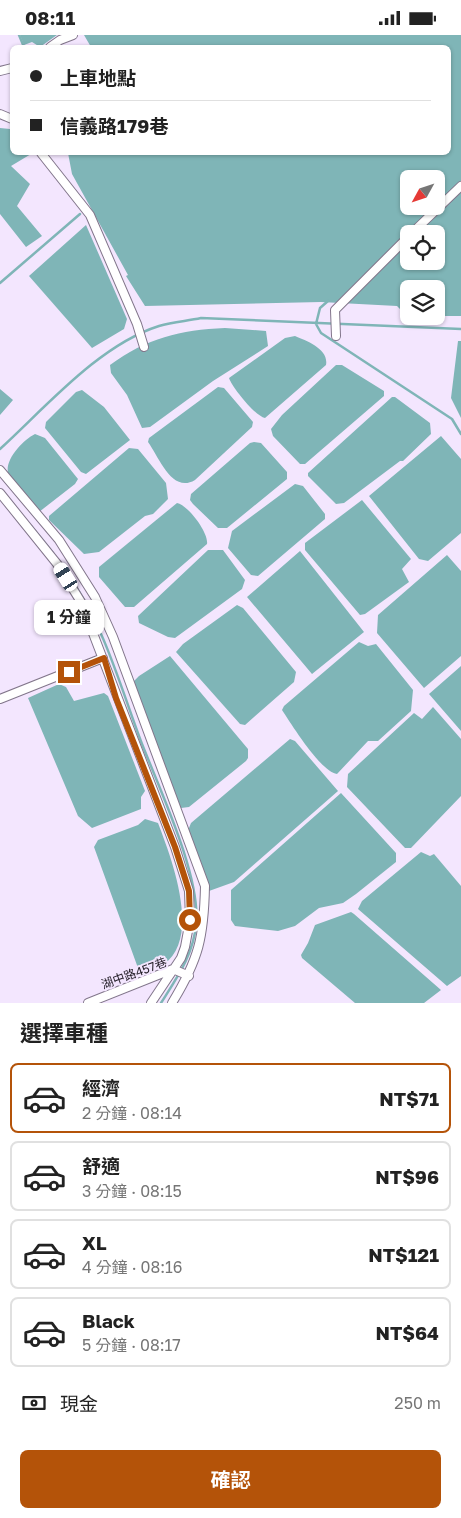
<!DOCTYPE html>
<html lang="zh-TW">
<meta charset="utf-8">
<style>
:root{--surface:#fff;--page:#f2f2f2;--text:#222;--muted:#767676;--line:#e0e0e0;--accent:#b45309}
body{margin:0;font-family:"Golos Text","Noto Sans TC",sans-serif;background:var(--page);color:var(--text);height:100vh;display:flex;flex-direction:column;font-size:19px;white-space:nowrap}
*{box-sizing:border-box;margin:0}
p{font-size:16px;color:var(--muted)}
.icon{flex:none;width:28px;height:28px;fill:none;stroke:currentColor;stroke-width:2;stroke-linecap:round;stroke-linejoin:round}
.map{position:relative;height:968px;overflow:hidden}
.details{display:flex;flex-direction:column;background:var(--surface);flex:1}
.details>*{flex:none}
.hud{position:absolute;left:10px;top:10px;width:441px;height:110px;border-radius:8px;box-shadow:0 1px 4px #0004;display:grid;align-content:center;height:110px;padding:0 20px;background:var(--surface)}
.needle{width:32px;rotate:230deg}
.tools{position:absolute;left:400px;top:135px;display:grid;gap:10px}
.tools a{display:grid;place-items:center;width:45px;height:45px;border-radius:8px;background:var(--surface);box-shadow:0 1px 4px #0004;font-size:25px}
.end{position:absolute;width:22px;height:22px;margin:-11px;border:6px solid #b45309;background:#fff;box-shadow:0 0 0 2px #fff}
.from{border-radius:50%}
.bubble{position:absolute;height:35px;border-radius:8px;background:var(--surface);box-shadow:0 1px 4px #0004;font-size:16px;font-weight:700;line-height:35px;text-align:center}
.car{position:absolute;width:15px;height:30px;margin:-15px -8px;border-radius:6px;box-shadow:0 0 4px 1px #0007;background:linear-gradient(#fff 24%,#345 0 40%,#fff 0 76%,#345 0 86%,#fff 0)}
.hud b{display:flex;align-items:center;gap:18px;height:48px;font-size:19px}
.hud b+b{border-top:1px solid var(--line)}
.hud i{width:12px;height:12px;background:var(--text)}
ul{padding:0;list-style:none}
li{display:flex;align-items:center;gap:15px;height:70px;margin:0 10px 8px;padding:0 10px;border:2px solid var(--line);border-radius:8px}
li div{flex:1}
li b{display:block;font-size:19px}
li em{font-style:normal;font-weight:700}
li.current{border-color:var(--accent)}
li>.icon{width:45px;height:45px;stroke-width:1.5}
h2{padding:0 20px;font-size:22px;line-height:60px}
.pay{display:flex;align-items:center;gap:12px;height:55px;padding:0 20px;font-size:19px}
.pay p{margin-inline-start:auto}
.cta{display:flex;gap:10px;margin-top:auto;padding:10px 20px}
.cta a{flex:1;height:58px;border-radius:8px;background:var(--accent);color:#fff;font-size:20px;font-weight:700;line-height:58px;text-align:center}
.status{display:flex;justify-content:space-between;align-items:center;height:35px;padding:0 25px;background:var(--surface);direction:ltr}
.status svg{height:14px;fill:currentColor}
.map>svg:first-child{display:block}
.water{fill:#7fb5b7;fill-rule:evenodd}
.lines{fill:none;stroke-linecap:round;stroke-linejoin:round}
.stream{stroke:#7fb5b7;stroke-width:2.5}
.minor-casing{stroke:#82768b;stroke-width:10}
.minor{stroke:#fff;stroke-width:8}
.route{stroke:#b45309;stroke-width:6}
.labels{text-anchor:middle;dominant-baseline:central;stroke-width:4;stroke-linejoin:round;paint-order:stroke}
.street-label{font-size:12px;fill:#231e27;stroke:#f3e6fe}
</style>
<div class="status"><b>08:11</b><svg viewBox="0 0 49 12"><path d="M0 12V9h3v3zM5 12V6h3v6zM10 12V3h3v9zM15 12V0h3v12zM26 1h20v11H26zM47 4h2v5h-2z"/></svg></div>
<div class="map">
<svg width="461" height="968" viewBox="0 0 461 968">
<rect width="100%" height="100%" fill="#f3e6fe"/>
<path class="water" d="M20,0H57L40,12L32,7L24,10Z
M84,0H461V281H436V254H409V279L404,278L397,271L321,267L145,271L126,241L128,240L72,139L68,118H449V12H91ZM409,144H436V171H409ZM409,199H436V226H409Z
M0,93L10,94L12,96V118L31,119L11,131L30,149L17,171L42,201L26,212L0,179Z
M86,190L127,284L124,294L92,313L29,241Z
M225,293L266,296L268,311L213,346L150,392L142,393L127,360L111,338L110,330C147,303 180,295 225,293Z
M295,301C307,306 329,314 326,330L265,383C255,381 232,352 229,343L285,303Z
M458,306H461V383L451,363Z
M336,330H342L384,356V361L305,429H300L273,401L271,394L282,380Z
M218,352L224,353L253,387L252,392L195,445C172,459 159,422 148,407L149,403Z
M0,354L13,365L0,380Z
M82,355L104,372L130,405L86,439L81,437L45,393L46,387L76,357Z
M392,362H395L430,388L431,399L403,426H400L344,468L336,469L308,441V438Z
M35,399L45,403L78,444L75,449L39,477L35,475L8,438C5,424 23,405 35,399Z
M441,401L461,424V498L428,526L419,524L369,461Z
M254,407L261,408L287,437V444L227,493H218L193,469L190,465L191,459L250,408Z
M129,413L138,414L166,448L168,464L153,479L145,481L99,517L84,519L49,485V481Z
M295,449L303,451L325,479V484L258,541L251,540L228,513L232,496Z
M362,465L411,524L402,534L409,547L365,579L360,580L305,515V508Z
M177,468C188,470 209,498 207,509L134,572H125L99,542V532Z
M208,515H223L245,545L242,554L175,603L168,602L139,588L138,581Z
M300,516L364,597L312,639L247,562Z
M447,520L461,536V621L424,653L377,598L378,580Z
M237,570L243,573L296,637L294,647L245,690L240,689L176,617L183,609Z
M359,607L368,611L376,609L413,655L411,676L378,706H368L337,739C321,737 292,690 282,675L284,671Z
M170,621L248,714V723L246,726L189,772L181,773L132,648L139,641Z
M461,631V696L429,659Z
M59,649L66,652L74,666L104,658L108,661L145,756L141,762V774L92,793L78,781L28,663Z
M433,672L461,704V761L411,813H405L347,752L348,739L414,678L422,684Z
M290,704L295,706L338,756L234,847L209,856L187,798L191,788Z
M341,758L396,818V827L356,859L343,868L319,873L295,891L278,896L235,891L231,885V855Z
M145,784L158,788C171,822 202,902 164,929C155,936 147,930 138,933L94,812L98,805L138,790Z
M421,817L430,821L434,819L461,851V941L447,951L358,874L362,866Z
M351,877L354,879L441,955L424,968H355L302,923L301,920L308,908L315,890Z"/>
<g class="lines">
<path class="stream" d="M19,0L24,12
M0,248L80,179
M328,266L320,273L316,289L321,298L452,384L461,399
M0,414C46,372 99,310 159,291C173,287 187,286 201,283L461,294
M31,491L53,518
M70,543C105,592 121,654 142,709C160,755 201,842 196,889C194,919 176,944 161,968"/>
<g class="minor-casing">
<path id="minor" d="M50,12L60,5L73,0
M0,36L12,33
M0,79L12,84
M41,118L90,180L137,289L144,312
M411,199L461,151
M336,301L335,275L409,201
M0,435L59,505L95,562L113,602L205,851C204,902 199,924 172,968
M0,458L58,530L81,567L175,812L189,856L190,885L185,912L181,923L151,968
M0,664L103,623
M88,968L173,934L189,941"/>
</g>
<use href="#minor" class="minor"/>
</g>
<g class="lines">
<path class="route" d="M69,637L104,623L116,663L175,812L189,856L190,885"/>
</g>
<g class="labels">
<g class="street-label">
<text transform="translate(134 938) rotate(-20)">湖中路457巷</text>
</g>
</g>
</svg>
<div class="tools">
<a><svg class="needle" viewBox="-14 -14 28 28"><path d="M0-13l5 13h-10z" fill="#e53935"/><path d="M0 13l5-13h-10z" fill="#767676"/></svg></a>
<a><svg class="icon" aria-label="locate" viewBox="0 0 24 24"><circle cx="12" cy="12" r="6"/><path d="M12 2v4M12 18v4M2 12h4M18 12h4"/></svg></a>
<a><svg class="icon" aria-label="layers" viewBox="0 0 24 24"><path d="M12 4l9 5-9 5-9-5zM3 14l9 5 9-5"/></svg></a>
</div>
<i class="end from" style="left:190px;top:885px"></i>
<i class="end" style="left:69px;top:637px"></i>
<div class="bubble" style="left:34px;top:565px;width:70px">1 分鐘</div>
<i class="car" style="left:66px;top:542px;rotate:328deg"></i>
<div class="hud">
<b><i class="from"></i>上車地點</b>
<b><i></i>信義路179巷</b>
</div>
</div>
<section class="details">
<h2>選擇車種</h2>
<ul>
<li class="current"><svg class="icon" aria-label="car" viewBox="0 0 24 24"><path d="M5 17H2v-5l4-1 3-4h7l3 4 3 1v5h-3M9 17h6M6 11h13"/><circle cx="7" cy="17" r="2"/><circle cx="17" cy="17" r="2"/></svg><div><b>經濟</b><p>2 分鐘 · 08:14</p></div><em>NT$71</em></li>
<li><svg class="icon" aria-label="car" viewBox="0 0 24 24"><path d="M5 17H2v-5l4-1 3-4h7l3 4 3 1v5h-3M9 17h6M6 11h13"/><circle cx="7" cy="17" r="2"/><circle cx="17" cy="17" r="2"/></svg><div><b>舒適</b><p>3 分鐘 · 08:15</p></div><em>NT$96</em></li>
<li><svg class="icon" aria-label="car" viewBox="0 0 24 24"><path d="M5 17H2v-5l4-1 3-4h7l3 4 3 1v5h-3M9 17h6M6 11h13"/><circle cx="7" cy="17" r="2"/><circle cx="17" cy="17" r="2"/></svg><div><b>XL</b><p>4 分鐘 · 08:16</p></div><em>NT$121</em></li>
<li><svg class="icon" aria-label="car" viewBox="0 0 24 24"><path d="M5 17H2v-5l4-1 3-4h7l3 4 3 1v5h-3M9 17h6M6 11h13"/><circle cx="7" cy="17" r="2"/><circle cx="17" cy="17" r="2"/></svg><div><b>Black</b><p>5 分鐘 · 08:17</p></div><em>NT$64</em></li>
</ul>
<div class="pay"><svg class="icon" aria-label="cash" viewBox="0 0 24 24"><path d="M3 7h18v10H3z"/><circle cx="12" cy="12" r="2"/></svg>現金<p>250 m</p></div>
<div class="cta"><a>確認</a></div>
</section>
